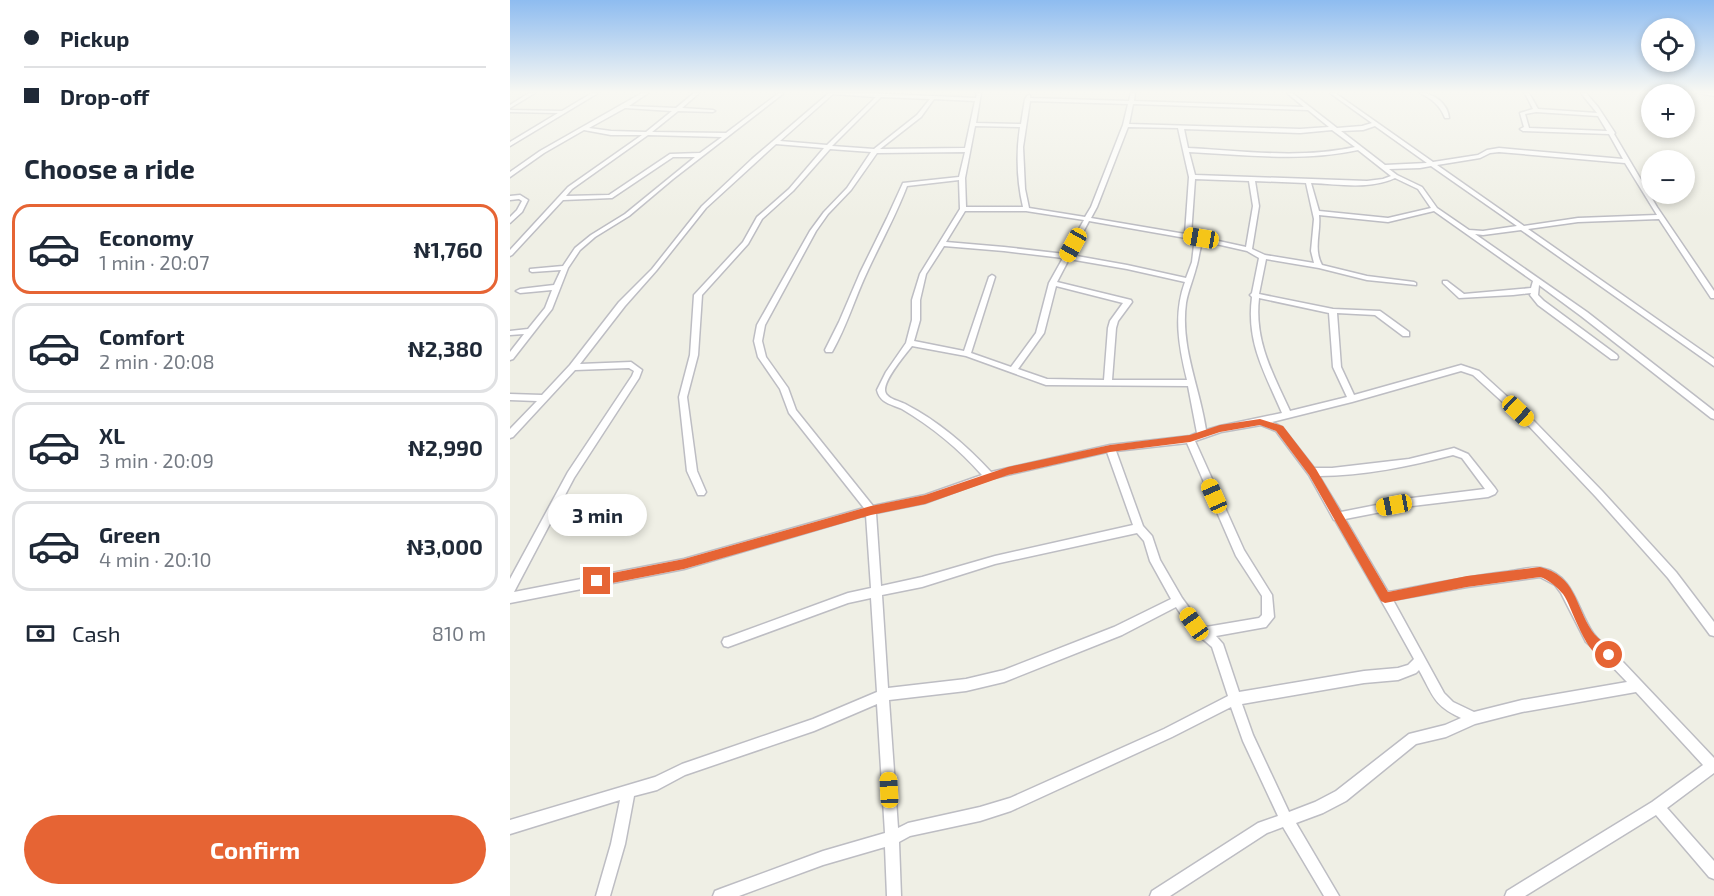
<!DOCTYPE html>
<meta charset="utf-8">
<style>
:root{--surface:#fff;--page:#f2f2f3;--text:#1f2937;--muted:#747a83;--line:#e0e1e3;--accent:#e66434}
body{margin:0;font-family:"Exo 2",sans-serif;background:var(--page);color:var(--text);height:100vh;display:flex;flex-direction:column;font-size:22px;white-space:nowrap}
*{box-sizing:border-box;margin:0}
p{font-size:20px;color:var(--muted)}
.icon{flex:none;width:33px;height:33px;fill:none;stroke:currentColor;stroke-width:2;stroke-linecap:round;stroke-linejoin:round}
.map{position:relative;flex:1;overflow:hidden}
.side{display:flex;flex-direction:column;background:var(--surface);width:510px}
.side>*{flex:none}
.hud{display:grid;align-content:center;height:132px;padding:0 24px;background:var(--surface)}
.buttons{position:absolute;left:1131px;top:18px;display:grid;gap:12px}
.buttons a{display:grid;place-items:center;width:54px;height:54px;border-radius:50%;background:var(--surface);box-shadow:0 3px 9px #0003;font-size:30px}
.end{position:absolute;width:27px;height:27px;margin:-14px;border:8px solid #e66434;background:#fff;box-shadow:0 0 0 3px #fff}
.from{border-radius:50%}
.bubble{position:absolute;height:42px;border-radius:21px;background:var(--surface);box-shadow:0 3px 9px #0003;font-size:20px;font-weight:700;line-height:42px;text-align:center}
.car{position:absolute;width:18px;height:36px;margin:-18px -9px;border-radius:8px;box-shadow:0 0 4px 2px #0007;background:linear-gradient(#f5c518 24%,#345 0 40%,#f5c518 0 76%,#345 0 86%,#f5c518 0)}
.hud b{display:flex;align-items:center;gap:21px;height:57px;font-size:22px}
.hud b+b{border-top:2px solid var(--line)}
.hud i{width:15px;height:15px;background:var(--text)}
ul{padding:0;list-style:none}
li{display:flex;align-items:center;gap:18px;height:90px;margin:0 12px 9px;padding:0 12px;border:3px solid var(--line);border-radius:18px}
li div{flex:1}
li b{display:block;font-size:22px}
li em{font-style:normal;font-weight:700}
li.selected{border-color:var(--accent)}
li>.icon{width:54px;height:54px;stroke-width:1.5}
h2{padding:0 24px;font-size:27px;line-height:72px}
.pay{display:flex;align-items:center;gap:15px;height:66px;padding:0 24px;font-size:22px}
.pay p{margin-inline-start:auto}
.primary-button{display:flex;gap:12px;margin-top:auto;padding:12px 24px}
.primary-button a{flex:1;height:69px;border-radius:36px;background:var(--accent);color:#fff;font-size:24px;font-weight:700;line-height:69px;text-align:center}
main{display:flex;flex:1;min-height:0}
.map>svg:first-child{display:block}
.lines{fill:none;stroke-linecap:round;stroke-linejoin:round}
.minor-casing{stroke:#bdbdc3;stroke-width:3}
.secondary-casing{stroke:#bbbcc3;stroke-width:2}
.minor{fill:#fff;fill-rule:evenodd}
.secondary{fill:#fff;fill-rule:evenodd}
.route{fill:#e66434}
</style>
<main>
<section class="side">
<div class="hud">
<b><i class="from"></i>Pickup</b>
<b><i></i>Drop-off</b>
</div>
<h2>Choose a ride</h2>
<ul>
<li class="selected"><svg class="icon" aria-label="car" viewBox="0 0 24 24"><path d="M5 17H2v-5l4-1 3-4h7l3 4 3 1v5h-3M9 17h6M6 11h13"/><circle cx="7" cy="17" r="2"/><circle cx="17" cy="17" r="2"/></svg><div><b>Economy</b><p>1 min · 20:07</p></div><em>₦1,760</em></li>
<li><svg class="icon" aria-label="car" viewBox="0 0 24 24"><path d="M5 17H2v-5l4-1 3-4h7l3 4 3 1v5h-3M9 17h6M6 11h13"/><circle cx="7" cy="17" r="2"/><circle cx="17" cy="17" r="2"/></svg><div><b>Comfort</b><p>2 min · 20:08</p></div><em>₦2,380</em></li>
<li><svg class="icon" aria-label="car" viewBox="0 0 24 24"><path d="M5 17H2v-5l4-1 3-4h7l3 4 3 1v5h-3M9 17h6M6 11h13"/><circle cx="7" cy="17" r="2"/><circle cx="17" cy="17" r="2"/></svg><div><b>XL</b><p>3 min · 20:09</p></div><em>₦2,990</em></li>
<li><svg class="icon" aria-label="car" viewBox="0 0 24 24"><path d="M5 17H2v-5l4-1 3-4h7l3 4 3 1v5h-3M9 17h6M6 11h13"/><circle cx="7" cy="17" r="2"/><circle cx="17" cy="17" r="2"/></svg><div><b>Green</b><p>4 min · 20:10</p></div><em>₦3,000</em></li>
</ul>
<div class="pay"><svg class="icon" aria-label="cash" viewBox="0 0 24 24"><path d="M3 7h18v10H3z"/><circle cx="12" cy="12" r="2"/></svg>Cash<p>810 m</p></div>
<div class="primary-button"><a>Confirm</a></div>
</section>
<div class="map">
<svg width="1204" height="896" viewBox="0 0 1204 896">
<rect width="100%" height="100%" fill="#efefe5"/>
<g class="lines">
<g class="minor-casing">
<path id="minor" d="M19,93H25L0,108V105Z
M82,93H88L0,146V142L48,113L0,112V110L52,111Z
M132,93H138L119,106L166,108L184,93H189L172,108L203,110L205,111L203,112L168,111L142,132L216,133L269,93H274L163,179L119,216L85,237L70,250L58,268L42,309L3,359L0,360V352L14,334L0,335V331L18,329L35,308L42,290L10,293L6,291L10,289L44,285L51,270L22,272L20,271V269L53,266L65,248L81,235L115,214L185,157H163L102,198L53,200L2,255L0,256V250L58,187L132,135H101L74,130L34,153L0,177V172L30,151ZM115,108H116L162,111L136,132L101,131L79,128ZM138,135L212,137L190,153L160,154L99,195L56,196L62,189Z
M319,93H356L466,98L467,93H471L466,123L511,124L515,99L518,95H520V98L619,101L621,93H625L624,101L794,107L777,93H782L827,128L852,126L862,123L820,93H825L923,162L968,155L977,150L989,148L1113,159L1099,134L1013,131L1010,129L1014,127L1010,113L1023,109L1015,93H1019L1028,109L1087,113L1071,93H1076L1088,107L1105,133L1104,134L1147,207L1204,291V298H1201L1149,219L1068,222L1018,229L1204,359V366L1011,230L973,235L965,234L1077,312L1204,411V419L1201,418L1071,316L1029,285L1028,295L1034,301L1107,355L1108,357L1107,359H1101L1028,305L1020,295L1021,293L1003,295L949,298L933,283V281H937L954,294L1021,288L1023,281L924,211L878,222L809,215C811,232 803,249 812,265L857,276L904,282L906,283V285L857,280L809,268L756,259L749,294L823,309L870,311L899,332V336H893L865,315L827,313L831,367L844,395L951,365L969,371L1024,421L1092,491L1166,572L1204,622V636L1200,635L1158,578L1086,497L1018,425L963,375L951,371L842,402L762,422L772,427L804,468H822L899,459L944,448L958,454L985,488L987,491L985,494L978,497L902,506L835,519L878,592C917,585 956,577 995,572C1006,571 1021,566 1031,568C1064,574 1067,610 1083,633C1091,644 1104,652 1113,662C1143,694 1174,726 1204,758V773L1157,808L1204,861V879L1199,877L1146,815L1015,896H995L997,891L1142,802L1193,765L1126,692L1012,712L965,724L936,737L906,744L836,801L813,813L786,823L829,896H814L773,827L757,833L660,896H640L642,891L748,823L768,816L733,741L721,707L662,737L501,811L470,821L400,836L389,842L391,896H377L375,847L313,865L229,896H203L205,891L210,889L313,851L375,833L367,704L304,731L175,775L147,790L124,796L115,844L100,896H86L101,844L110,800L0,834V820L145,777L172,764L303,719L367,692L361,598L338,603L218,647L214,646L212,642L214,638L218,637L338,593L361,588L356,515L174,569L0,603V579L58,472L122,376L124,371L119,368L65,370L3,437L0,438V429L27,401L0,400V394L32,395L60,365L109,302L142,269L192,206L242,159ZM323,94L366,97L317,145L270,141ZM371,97L420,99L407,115L364,149L322,146ZM424,99L465,101L455,148L370,149L411,117ZM520,101L618,104L613,125L581,207L575,217L519,208L515,189L513,147ZM623,104L798,110L819,127L790,129L619,124ZM1026,112L1088,116L1097,131L1019,128L1015,114ZM465,126L510,127C506,154 507,181 513,207H456L455,178ZM865,126L917,163L875,165L831,131L853,130ZM618,127L668,128L679,177L675,234L581,218L587,207ZM674,129L790,133L822,130L845,147C790,159 734,151 678,148ZM266,144L314,148L279,189L247,217L233,242L184,295L180,355L169,397L177,471L188,495H194L196,492L187,471L177,397L188,355L192,295L238,244L252,219L283,191L320,149L361,152L337,188L314,212L300,231L247,325L244,341L248,357L270,389L279,413L354,508L174,559L4,592L64,478L129,378L132,370L121,362L70,364L115,306L146,271L196,208ZM848,150L881,176L873,179L857,181L685,175L679,152C736,155 792,162 848,150ZM455,152L449,177L393,183L377,218L350,273L329,322L315,350L316,352H322C337,326 345,297 358,270C371,242 386,215 397,186L449,180L450,209L410,274L402,300V320L396,343L376,372L367,390C370,403 381,404 392,409C421,426 450,450 472,475L415,495L363,506L286,410L278,388L256,357L252,341L255,325L306,231L318,214L341,190L367,153ZM989,152L1115,163L1147,215L1068,218L1014,226L927,165L970,158L980,153ZM921,166L1007,226L973,231L959,230L927,208L912,187L887,175L879,169L910,168ZM885,178L908,189L921,208L878,218L809,211L801,183C828,184 860,190 885,178ZM685,179L739,181L743,206L736,247L681,235ZM745,181L796,183L804,219L801,251L804,263L755,255L742,249L749,206ZM455,211H516L574,220L555,254L494,247L436,242ZM579,221L687,240L684,245L682,262L676,278L617,265L561,255ZM693,241L737,251L749,258L742,293L740,295L742,297C736,343 755,373 772,413L710,426L696,430C690,388 670,347 676,303C678,291 683,280 686,268C689,259 689,250 693,241ZM434,246L494,251L553,258L539,283L526,333L501,367L461,353L485,277L484,276L482,275L479,277L454,351L404,341L410,320V300L416,274ZM559,259L617,269L675,282C663,315 669,347 677,380H602L606,328L608,321L622,302L621,300L547,282ZM546,286L613,303L600,321L598,328L594,380L537,379L508,369L534,333ZM749,298L819,313L823,367L837,397L780,411C763,374 744,341 749,298ZM402,346L456,356L536,385L678,386L687,433L680,436L600,445L481,472C457,446 428,421 397,405C391,401 375,399 375,390C375,378 395,355 402,346ZM751,425L766,431L799,475L824,520H825L879,614L904,659L898,665L888,668L854,671L729,692L713,644L706,636L756,627L764,617L762,595L734,550L685,441L711,432ZM677,443L726,556L752,596V615L749,618L696,627L688,620L672,598L650,560L642,536L633,526L606,451ZM597,452L623,525L485,556L412,577L371,586L366,513L415,503L480,479ZM943,455L952,458L975,489L902,498L831,512L809,476C854,476 900,466 943,455ZM627,533L634,541L640,561L661,599L604,627L494,670L456,679L378,688L372,595L412,587L485,564ZM1030,577L1045,585L1051,593L1076,642L1095,659L1117,682L1012,700L964,712L943,702L934,693L883,600L957,587ZM666,607L680,628L702,647L718,696L654,729L500,798L470,807L398,823L388,828L379,700L456,691L494,682L612,635ZM909,670C923,695 923,705 951,718L935,725L899,734L826,791L805,802L779,812L743,735L732,704L854,683L888,680L906,673Z
M910,93C924,93 938,104 939,118H935C930,105 922,99 910,93Z
M10,195L18,200L12,212L0,223V217L7,210L12,201L9,199L0,200V196Z"/>
</g>
<g class="secondary-casing">
<path id="secondary" d="M1185,93H1204V96Z"/>
</g>
<use href="#minor" class="minor"/>
<use href="#secondary" class="secondary"/>
</g>
<linearGradient id="sky" x2="0" y2="1"><stop stop-color="#8ebcf0"/><stop offset="0.42" stop-color="#f8f8f3"/><stop offset="1" stop-color="#f8f8f3" stop-opacity="0"/></linearGradient>
<rect width="1204" height="219" fill="url(#sky)"/>
<path class="route" d="M750,419L773,426L806,469L878,592L957,576L1030,567C1066,576 1065,605 1082,631C1088,640 1100,645 1105,655L1103,659C1078,668 1063,607 1053,594C1048,588 1038,579 1030,577L957,587L875,603L871,601L799,475L766,431L750,425L710,432L680,442L600,452L498,475L415,504L361,515L174,569L87,586L81,581L87,576L174,559L361,506L415,495L498,467L600,445L680,435L710,425Z"/>
</svg>
<div class="buttons">
<a><svg class="icon" aria-label="locate" viewBox="0 0 24 24"><circle cx="12" cy="12" r="6"/><path d="M12 2v4M12 18v4M2 12h4M18 12h4"/></svg></a>
<a>+</a>
<a>−</a>
</div>
<i class="end from" style="left:1099px;top:655px"></i>
<i class="end" style="left:87px;top:581px"></i>
<div class="bubble" style="left:38px;top:494px;width:99px">3 min</div>
<i class="car" style="left:691px;top:238px;rotate:280deg"></i>
<i class="car" style="left:563px;top:245px;rotate:209deg"></i>
<i class="car" style="left:1008px;top:411px;rotate:133deg"></i>
<i class="car" style="left:704px;top:496px;rotate:336deg"></i>
<i class="car" style="left:884px;top:505px;rotate:259deg"></i>
<i class="car" style="left:684px;top:624px;rotate:325deg"></i>
<i class="car" style="left:379px;top:790px;rotate:357deg"></i>
</div>
</main>
